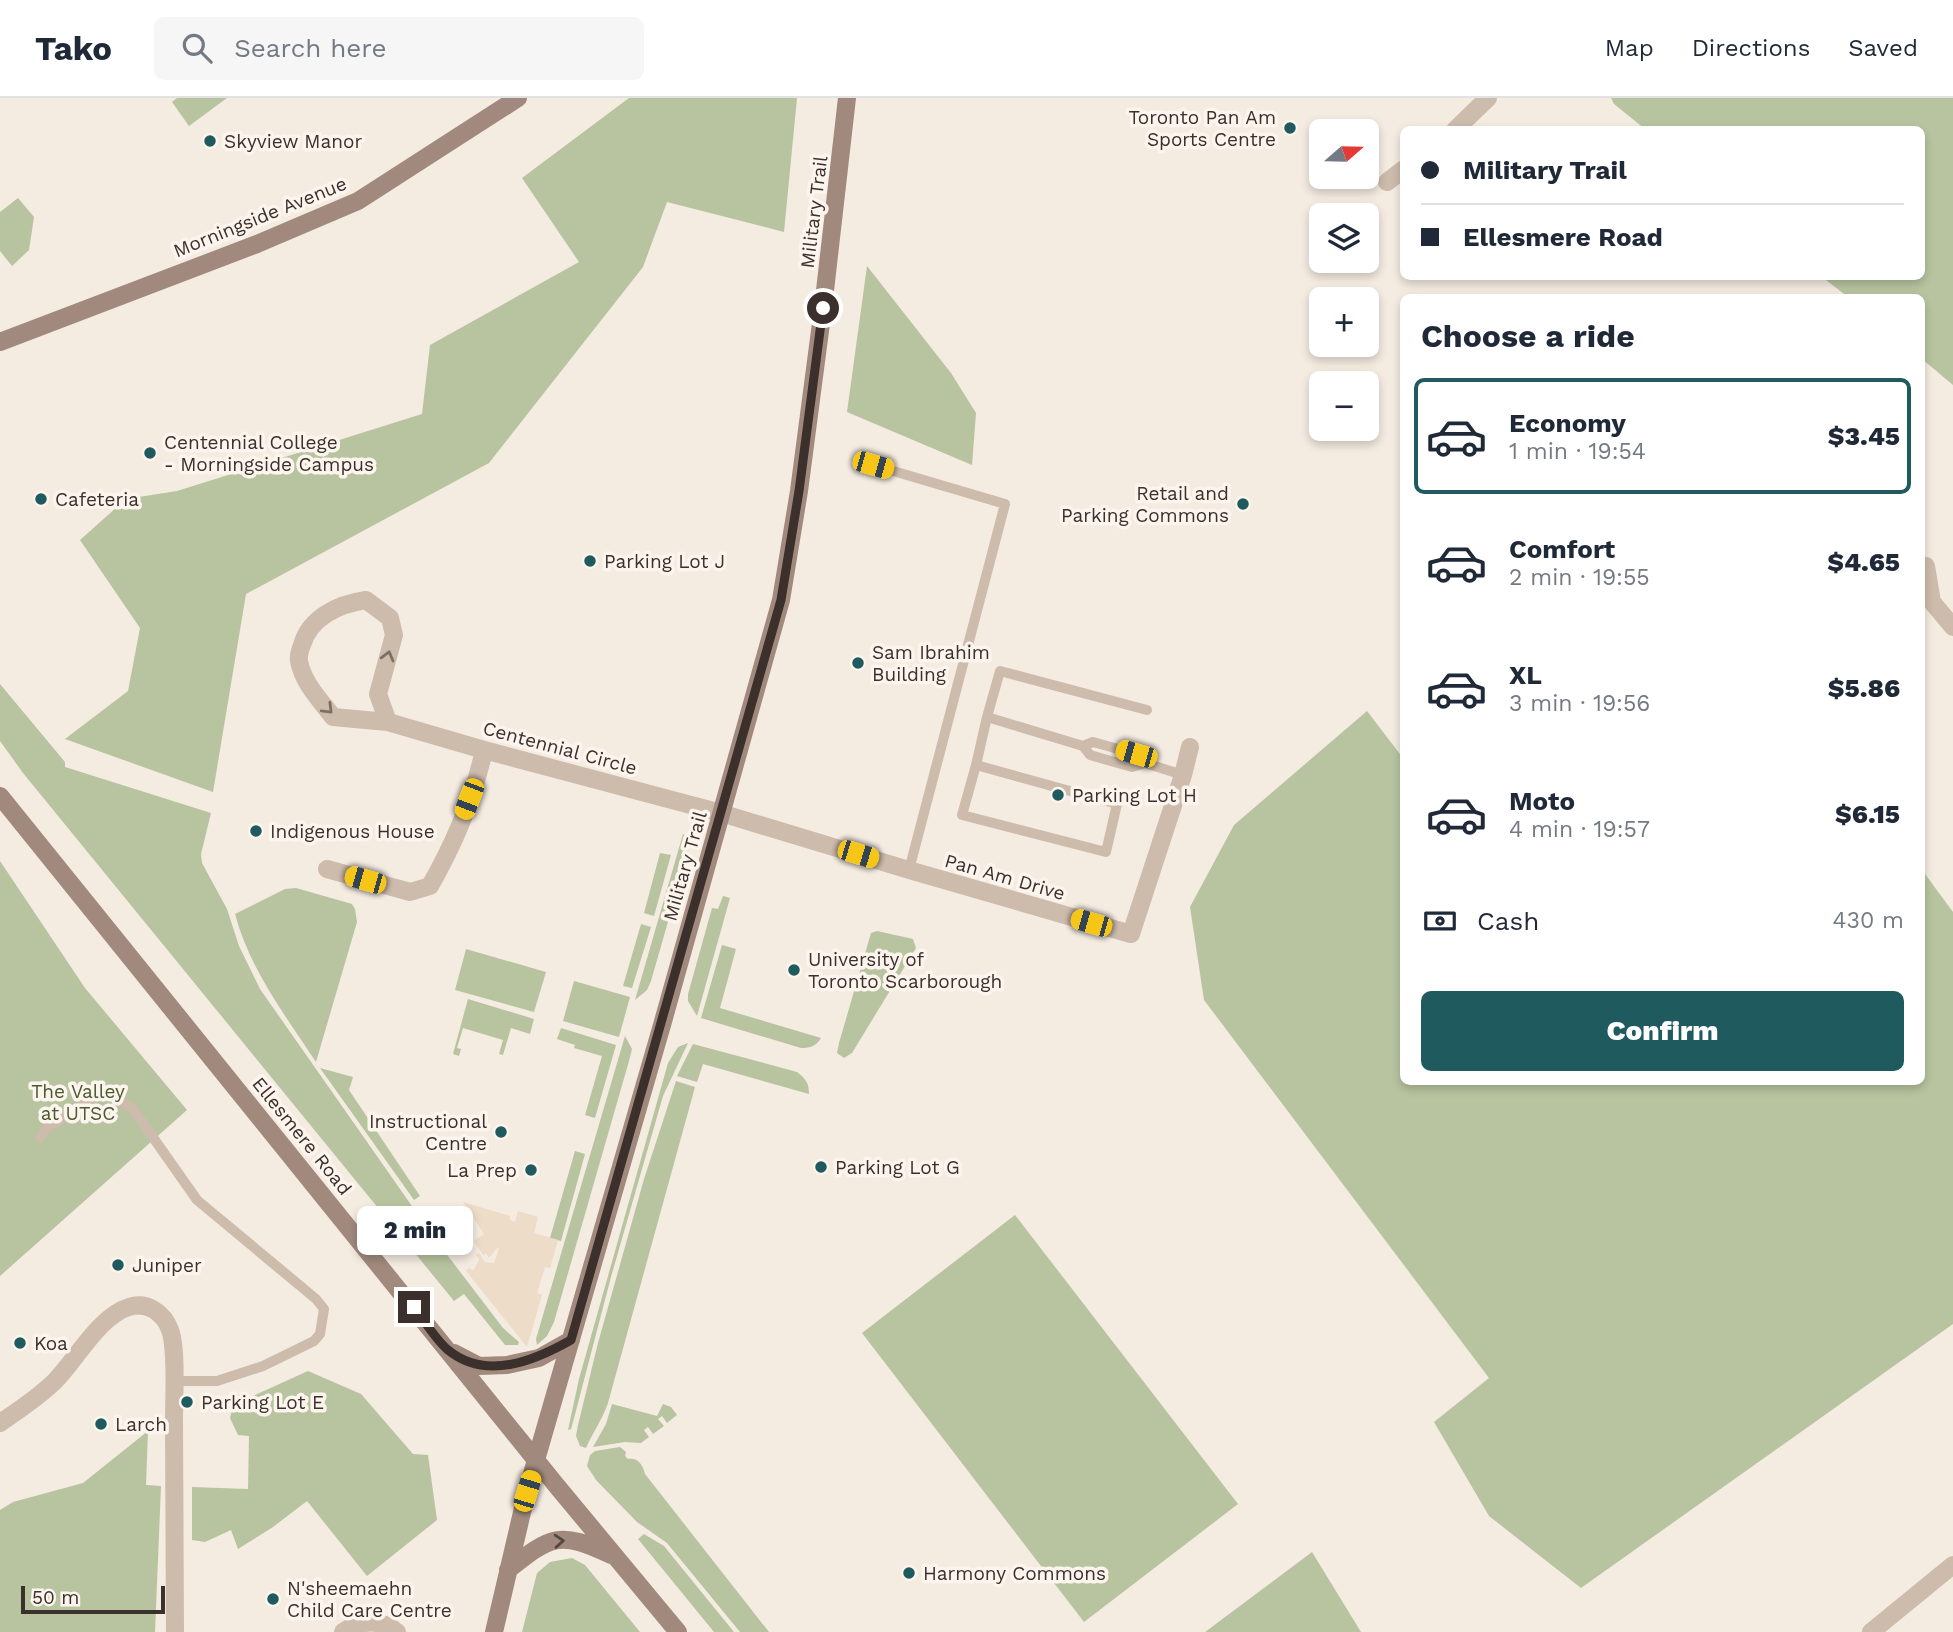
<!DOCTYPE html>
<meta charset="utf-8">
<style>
:root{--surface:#fff;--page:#f6f6f7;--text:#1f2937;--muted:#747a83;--line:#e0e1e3;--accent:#1f5a5e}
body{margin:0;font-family:"Work Sans",sans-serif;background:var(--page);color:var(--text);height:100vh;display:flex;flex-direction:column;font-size:26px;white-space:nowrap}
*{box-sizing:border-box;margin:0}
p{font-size:23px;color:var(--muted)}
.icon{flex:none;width:38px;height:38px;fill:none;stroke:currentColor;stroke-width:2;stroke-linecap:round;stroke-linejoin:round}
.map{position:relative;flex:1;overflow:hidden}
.drawer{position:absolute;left:1400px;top:196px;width:525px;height:791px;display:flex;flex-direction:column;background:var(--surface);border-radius:10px;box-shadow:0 4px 10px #0003}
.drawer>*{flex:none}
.banner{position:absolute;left:1400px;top:28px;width:525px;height:154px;border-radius:10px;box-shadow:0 4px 10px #0003;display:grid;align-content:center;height:154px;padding:0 21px;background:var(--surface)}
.needle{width:46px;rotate:70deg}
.fabs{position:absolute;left:1309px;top:21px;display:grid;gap:14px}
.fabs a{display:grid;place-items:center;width:70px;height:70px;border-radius:10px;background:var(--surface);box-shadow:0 4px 10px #0003;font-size:35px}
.scale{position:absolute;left:21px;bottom:18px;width:144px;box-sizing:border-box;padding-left:7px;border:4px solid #3b302b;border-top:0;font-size:19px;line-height:24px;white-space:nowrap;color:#3b302b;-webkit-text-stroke:5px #fbf5ee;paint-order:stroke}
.end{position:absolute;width:32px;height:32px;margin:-16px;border:9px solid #3b302b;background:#fff;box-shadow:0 0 0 4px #fff}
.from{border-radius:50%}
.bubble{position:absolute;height:49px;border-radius:10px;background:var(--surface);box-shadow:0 4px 10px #0003;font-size:23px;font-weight:800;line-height:49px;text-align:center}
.car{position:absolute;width:21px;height:42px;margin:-21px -10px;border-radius:9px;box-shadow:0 0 5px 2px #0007;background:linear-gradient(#f5c518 24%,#345 0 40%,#f5c518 0 76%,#345 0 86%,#f5c518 0)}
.banner b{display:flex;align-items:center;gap:24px;height:66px;font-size:26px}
.banner b+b{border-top:2px solid var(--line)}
.banner i{width:18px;height:18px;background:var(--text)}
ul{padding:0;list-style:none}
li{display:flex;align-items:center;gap:21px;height:116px;margin:0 14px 10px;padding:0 7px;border:4px solid transparent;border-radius:10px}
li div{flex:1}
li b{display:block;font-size:26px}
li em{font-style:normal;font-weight:800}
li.current{border-color:var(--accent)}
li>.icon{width:63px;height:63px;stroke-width:1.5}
h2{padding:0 21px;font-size:32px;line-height:84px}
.pay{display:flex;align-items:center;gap:18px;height:77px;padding:0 21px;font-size:26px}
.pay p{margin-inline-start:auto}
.action{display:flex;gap:14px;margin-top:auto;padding:14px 21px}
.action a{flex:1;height:80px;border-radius:10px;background:var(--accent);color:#fff;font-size:28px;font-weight:800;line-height:80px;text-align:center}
header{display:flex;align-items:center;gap:42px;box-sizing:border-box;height:98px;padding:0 35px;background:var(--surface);border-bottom:2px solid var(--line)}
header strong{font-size:33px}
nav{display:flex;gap:38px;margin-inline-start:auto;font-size:24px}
.search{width:490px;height:63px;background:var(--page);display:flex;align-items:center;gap:18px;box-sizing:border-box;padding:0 24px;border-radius:10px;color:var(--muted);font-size:26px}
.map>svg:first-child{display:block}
.green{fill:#b8c4a0}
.plaza{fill:#ecdcc8}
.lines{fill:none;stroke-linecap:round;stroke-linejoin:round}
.lane{stroke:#cdbbac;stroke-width:10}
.street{stroke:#cdbbac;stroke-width:18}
.secondary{stroke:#a18a7d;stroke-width:18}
.oneway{stroke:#7d6f65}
.oneway2{stroke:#544640}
.route{stroke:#3b302b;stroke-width:9}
.poi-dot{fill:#1f5a5e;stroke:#fbf5ee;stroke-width:2.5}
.labels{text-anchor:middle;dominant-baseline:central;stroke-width:7;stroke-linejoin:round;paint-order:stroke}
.poi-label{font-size:19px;fill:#3b302b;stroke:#fbf5ee;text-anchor:start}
.street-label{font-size:19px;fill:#3b302b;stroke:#fbf5ee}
.park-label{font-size:19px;fill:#4a5a2e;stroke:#fbf5ee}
</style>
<header>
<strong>Tako</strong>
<div class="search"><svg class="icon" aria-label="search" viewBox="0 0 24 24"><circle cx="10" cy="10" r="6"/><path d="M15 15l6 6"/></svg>Search here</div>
<nav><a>Map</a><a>Directions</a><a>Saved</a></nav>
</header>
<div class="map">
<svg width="1953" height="1534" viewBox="0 0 1953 1534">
<rect width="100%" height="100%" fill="#f4ebe1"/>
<path class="green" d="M177,0H227L189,28L172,4Z
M629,0H797L784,134L667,104L643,169L489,365L246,496L213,694L65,641L128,593L140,530L80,442L126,401L177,393L422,316L430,247L579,164L522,80Z
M1611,0H1953V287L1922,261V200L1848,199L1822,179L1922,178V32L1645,31L1614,6Z
M18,100L34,119L29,152L12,168L0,153V114Z
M867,168L951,275L976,315L972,367L847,314Z
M0,586L65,664V669L211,715L201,756L202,765L227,811L239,848L260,891L435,1141L503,1230L519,1244L518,1247H505L464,1196L454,1203L23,675L0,643Z
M1367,613L1403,660L1404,984H1922V772L1953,814V1226L1581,1490L1489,1418L1434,1324L1489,1280L1204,902L1190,809L1234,727Z
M683,736L690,739L688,754L651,883L647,892L635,902Z
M660,755L671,757L654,818L644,815Z
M0,763L85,890L187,1012L0,1178Z
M296,790L352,806L355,811L357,824L316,964C285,917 250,872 235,816L285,791Z
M723,798L730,800L697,918L688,903V896L712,810L718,811Z
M641,826L651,829L632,890L623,888Z
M877,833L913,841L916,850L852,955L844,960L837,955L839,945L871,835Z
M722,847L736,851L720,910L821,940C816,948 811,950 801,950L701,920Z
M466,851L546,874L534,914L455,892Z
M574,883L630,899L619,939L563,923Z
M468,901L534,921L530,936L511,930L503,957L499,956L503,942L463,930L457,950L461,951L459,958L453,956Z
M561,930L616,947L595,1020L585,1017L602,958L574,950L575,947L557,941Z
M625,938L632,951L629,963L554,1224L547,1238L537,1247L536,1241Z
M688,945L663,998L611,1179L573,1324L571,1331L568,1332L579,1281L668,965L678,949Z
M693,946L797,974C806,981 809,985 809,996L703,966L697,984L677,978Z
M320,970L353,979L349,992L420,1098L414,1102Z
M676,983L695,989L608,1305C602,1322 593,1334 586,1350L580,1348L576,1338L578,1327L598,1245L644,1081Z
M575,1053L585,1056L561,1143L550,1140Z
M1015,1117L1238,1406L1084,1524L862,1235Z
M308,1273L361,1296L413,1356L428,1357L437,1422L367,1478L307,1403L273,1429L238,1451L231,1432L205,1444L192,1442V1389L248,1391L249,1338L238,1337L230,1320L236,1296L246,1301Z
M612,1306L657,1318L663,1306L671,1309L677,1317L667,1325L662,1318L658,1321L664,1328L653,1336L648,1329L644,1332L649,1339L641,1345L625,1344L593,1349L606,1326Z
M148,1333L146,1387L161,1388L155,1534H0V1412L13,1404L83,1385Z
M620,1349L626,1354L625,1358L628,1361C638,1359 643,1367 645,1376L769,1534H740L667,1445L637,1424L596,1382L587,1368L590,1357L595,1353Z
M644,1436L664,1448L734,1534H714L638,1441Z
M1312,1454L1361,1534H1205Z
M572,1460L585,1467L640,1534H522L537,1475L550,1464Z"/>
<path class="plaza" d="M463,1104L510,1118V1122L515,1124L518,1113L538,1119L534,1135L558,1142L550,1170L545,1169L537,1195L542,1197L527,1249L466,1173L470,1168L469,1171L474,1172L479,1161L476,1157L479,1155L485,1164L494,1165L499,1150H497L489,1160L486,1155L483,1157L474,1143L484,1136Z"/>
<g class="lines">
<path class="lane" d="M873,367L1005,406L909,772
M1083,648L987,619L1000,573L1147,612
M1145,665L1132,669L1090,657L1083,648L1093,644L1136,656L1145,665L1183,677
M976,667L962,717L1106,754L1117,706L976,667L987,619
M40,1040L47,1030L95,999L106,997L113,999L133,1011L197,1102L316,1201L324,1211L320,1236L314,1243L263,1268L217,1283H174"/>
<path class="street" d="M1455,32L1488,0
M1387,84L1404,71
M1926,468L1932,504L1953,529
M388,624L378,596L394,537L390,520L366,502C339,506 310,519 302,547C300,552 298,557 299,563C303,585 320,602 333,619L388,624L484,652L721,715L909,772L1131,836L1183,677L1190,649
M327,771L410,794L430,788C454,746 474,698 484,652
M0,1325C19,1312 39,1299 55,1283C76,1262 99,1218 129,1209C147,1203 164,1215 170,1232C177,1250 174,1301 174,1322C174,1393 175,1463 175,1534
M343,1534C359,1522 382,1521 397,1534
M1871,1534L1953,1467"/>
<path class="secondary" d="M0,244L257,146L358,103L518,0
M0,698L556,1387L678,1534
M454,1255L479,1268L507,1267L539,1260L571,1242
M508,1472C551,1438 559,1432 611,1457
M494,1534L527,1393L662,927L781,502L799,393L823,210L847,0"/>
</g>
<defs><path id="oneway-chevron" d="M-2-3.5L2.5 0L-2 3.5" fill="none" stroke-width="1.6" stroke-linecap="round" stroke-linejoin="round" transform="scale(1.75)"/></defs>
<g class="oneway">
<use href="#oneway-chevron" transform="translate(388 558) rotate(-75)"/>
<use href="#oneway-chevron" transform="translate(328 611) rotate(45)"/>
</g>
<use class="oneway2" href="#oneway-chevron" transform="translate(559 1443) rotate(-4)"/>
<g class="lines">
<path class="route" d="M414,1209C424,1222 435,1241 448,1252C486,1283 534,1263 571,1242L781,502L799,393L823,210"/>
</g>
<g class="poi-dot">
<circle cx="1290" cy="30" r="7"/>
<circle cx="210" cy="43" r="7"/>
<circle cx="150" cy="355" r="7"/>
<circle cx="41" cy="401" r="7"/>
<circle cx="1243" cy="406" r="7"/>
<circle cx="590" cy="463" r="7"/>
<circle cx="858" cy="565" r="7"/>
<circle cx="1058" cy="697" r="7"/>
<circle cx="256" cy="733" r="7"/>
<circle cx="794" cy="872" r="7"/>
<circle cx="501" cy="1034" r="7"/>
<circle cx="821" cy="1069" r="7"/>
<circle cx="531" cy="1072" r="7"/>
<circle cx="118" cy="1167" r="7"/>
<circle cx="20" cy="1245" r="7"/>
<circle cx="187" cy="1304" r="7"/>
<circle cx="101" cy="1326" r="7"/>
<circle cx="909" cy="1475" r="7"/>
<circle cx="273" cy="1501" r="7"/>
</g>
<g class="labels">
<g class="poi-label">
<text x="1276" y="19" text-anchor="end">Toronto Pan Am<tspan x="1276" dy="22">Sports Centre</tspan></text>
<text x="224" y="43">Skyview Manor</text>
<text x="164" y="344">Centennial College<tspan x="164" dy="22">- Morningside Campus</tspan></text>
<text x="1229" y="395" text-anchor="end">Retail and<tspan x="1229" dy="22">Parking Commons</tspan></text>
<text x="55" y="401">Cafeteria</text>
<text x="604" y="463">Parking Lot J</text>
<text x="872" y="554">Sam Ibrahim<tspan x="872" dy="22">Building</tspan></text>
<text x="1072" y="697">Parking Lot H</text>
<text x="270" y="733">Indigenous House</text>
<text x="808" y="861">University of<tspan x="808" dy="22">Toronto Scarborough</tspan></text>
<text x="487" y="1023" text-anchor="end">Instructional<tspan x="487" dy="22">Centre</tspan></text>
<text x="835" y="1069">Parking Lot G</text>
<text x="517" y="1072" text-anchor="end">La Prep</text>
<text x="132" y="1167">Juniper</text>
<text x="34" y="1245">Koa</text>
<text x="201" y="1304">Parking Lot E</text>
<text x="115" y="1326">Larch</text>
<text x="923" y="1475">Harmony Commons</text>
<text x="287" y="1490">N'sheemaehn<tspan x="287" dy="22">Child Care Centre</tspan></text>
</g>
<g class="street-label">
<text transform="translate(814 114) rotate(-83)">Military Trail</text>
<text transform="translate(260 119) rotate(-22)">Morningside Avenue</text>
<text transform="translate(560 650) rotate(15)">Centennial Circle</text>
<text transform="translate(685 768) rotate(-74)">Military Trail</text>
<text transform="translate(1005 779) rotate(16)">Pan Am Drive</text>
<text transform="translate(302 1038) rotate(51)">Ellesmere Road</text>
</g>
<g class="park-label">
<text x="78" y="993">The Valley<tspan x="78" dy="22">at UTSC</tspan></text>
</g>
</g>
</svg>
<div class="fabs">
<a><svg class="needle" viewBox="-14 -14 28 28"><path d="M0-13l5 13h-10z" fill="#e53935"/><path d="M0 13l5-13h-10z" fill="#747a83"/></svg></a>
<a><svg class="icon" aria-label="layers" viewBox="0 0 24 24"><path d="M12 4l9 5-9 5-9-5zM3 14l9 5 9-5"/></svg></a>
<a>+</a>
<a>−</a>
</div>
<div class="scale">50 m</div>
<i class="end from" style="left:823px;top:210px"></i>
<i class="end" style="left:414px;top:1209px"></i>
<div class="bubble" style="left:357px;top:1108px;width:116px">2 min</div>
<i class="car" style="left:873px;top:367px;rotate:106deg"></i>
<i class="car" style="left:1136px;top:656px;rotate:286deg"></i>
<i class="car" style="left:469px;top:701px;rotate:201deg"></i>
<i class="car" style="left:858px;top:756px;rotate:107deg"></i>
<i class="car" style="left:365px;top:782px;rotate:286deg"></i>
<i class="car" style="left:1091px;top:825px;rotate:286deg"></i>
<i class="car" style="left:527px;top:1393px;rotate:17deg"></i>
<div class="banner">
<b><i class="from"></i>Military Trail</b>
<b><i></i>Ellesmere Road</b>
</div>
<section class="drawer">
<h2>Choose a ride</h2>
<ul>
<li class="current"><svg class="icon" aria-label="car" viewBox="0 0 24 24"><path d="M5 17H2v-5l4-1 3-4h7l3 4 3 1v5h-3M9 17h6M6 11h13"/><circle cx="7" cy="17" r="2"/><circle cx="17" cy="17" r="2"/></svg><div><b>Economy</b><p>1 min · 19:54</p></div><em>$3.45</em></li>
<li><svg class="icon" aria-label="car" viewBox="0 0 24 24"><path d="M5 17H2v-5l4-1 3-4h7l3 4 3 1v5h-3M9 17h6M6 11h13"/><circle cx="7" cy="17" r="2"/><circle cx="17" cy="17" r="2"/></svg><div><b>Comfort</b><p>2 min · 19:55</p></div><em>$4.65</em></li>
<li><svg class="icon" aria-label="car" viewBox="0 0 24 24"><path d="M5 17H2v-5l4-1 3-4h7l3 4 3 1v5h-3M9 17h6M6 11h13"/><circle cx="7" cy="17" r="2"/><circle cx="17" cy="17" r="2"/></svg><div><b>XL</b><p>3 min · 19:56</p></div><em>$5.86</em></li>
<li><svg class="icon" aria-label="car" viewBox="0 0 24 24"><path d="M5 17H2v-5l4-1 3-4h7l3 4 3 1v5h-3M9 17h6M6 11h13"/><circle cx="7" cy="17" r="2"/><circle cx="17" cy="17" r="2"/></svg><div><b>Moto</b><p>4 min · 19:57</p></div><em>$6.15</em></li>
</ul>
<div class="pay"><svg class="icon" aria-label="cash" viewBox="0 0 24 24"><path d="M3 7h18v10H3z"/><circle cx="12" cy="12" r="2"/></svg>Cash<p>430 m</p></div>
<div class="action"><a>Confirm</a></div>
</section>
</div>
